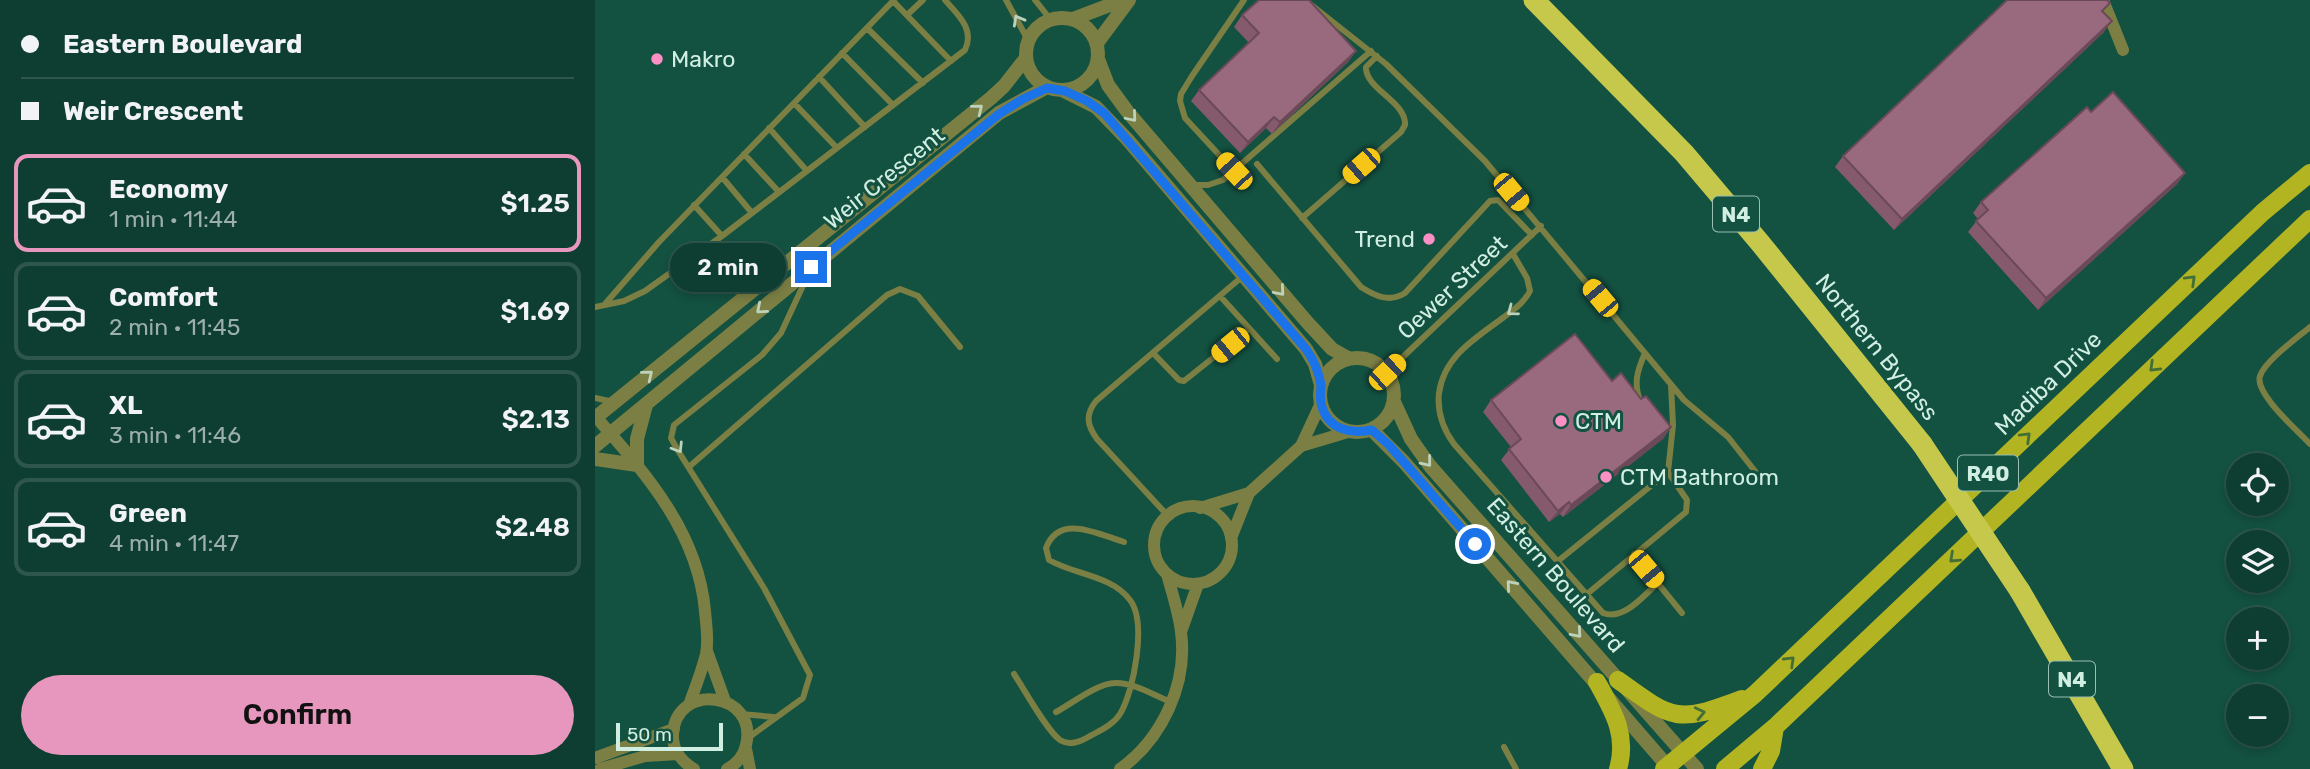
<!DOCTYPE html>
<meta charset="utf-8">
<style>
:root{--surface:#0e3d31;--page:#174439;--text:#f1f3f6;--muted:#9baeab;--line:#2e564d;--accent:#e797bd}
body{margin:0;font-family:Rubik,sans-serif;background:var(--page);color:var(--text);height:100vh;display:flex;flex-direction:column;font-size:26px;white-space:nowrap}
*{box-sizing:border-box;margin:0}
p{font-size:23px;color:var(--muted)}
.icon{flex:none;width:38px;height:38px;fill:none;stroke:currentColor;stroke-width:2;stroke-linecap:round;stroke-linejoin:round}
.map{position:relative;flex:1;overflow:hidden}
.sheet{display:flex;flex-direction:column;background:var(--surface);width:595px}
.sheet>*{flex:none}
.guide{display:grid;align-content:center;height:154px;padding:0 21px;background:var(--surface)}
.buttons{position:absolute;left:1631px;top:453px;display:grid;gap:14px}
.buttons a{display:grid;place-items:center;width:63px;height:63px;border-radius:50%;background:var(--surface);box-shadow:0 4px 10px #0003,0 0 0 2px var(--line);font-size:35px}
.scale{position:absolute;left:21px;bottom:18px;width:107px;box-sizing:border-box;padding-left:7px;border:4px solid #d1eee3;border-top:0;font-size:19px;line-height:24px;white-space:nowrap;color:#d1eee3;-webkit-text-stroke:5px #135141;paint-order:stroke}
.end{position:absolute;width:32px;height:32px;margin:-16px;border:9px solid #1a73e8;background:#fff;box-shadow:0 0 0 4px #fff}
.from{border-radius:50%}
.bubble{position:absolute;height:49px;border-radius:24px;background:var(--surface);box-shadow:0 4px 10px #0003,0 0 0 2px var(--line);font-size:23px;font-weight:600;line-height:49px;text-align:center}
.car{position:absolute;width:21px;height:42px;margin:-21px -10px;border-radius:9px;box-shadow:0 0 5px 2px #0007;background:linear-gradient(#f5c518 24%,#345 0 40%,#f5c518 0 76%,#345 0 86%,#f5c518 0)}
.guide b{display:flex;align-items:center;gap:24px;height:66px;font-size:26px}
.guide b+b{border-top:2px solid var(--line)}
.guide i{width:18px;height:18px;background:var(--text)}
ul{padding:0;list-style:none}
li{display:flex;align-items:center;gap:21px;height:98px;margin:0 14px 10px;padding:0 7px;border:4px solid var(--line);border-radius:14px}
li div{flex:1}
li b{display:block;font-size:26px}
li em{font-style:normal;font-weight:600}
li.active{border-color:var(--accent)}
li>.icon{width:63px;height:63px;stroke-width:1.5}
.button{display:flex;gap:14px;margin-top:auto;padding:14px 21px}
.button a{flex:1;height:80px;border-radius:42px;background:var(--accent);color:#111;font-size:28px;font-weight:600;line-height:80px;text-align:center}
main{display:flex;flex:1;min-height:0}
.map>svg:first-child{display:block}
.lines{fill:none;stroke-linecap:round;stroke-linejoin:round}
.service{stroke:#7c7f43;stroke-width:6}
.minor{stroke:#7c7f43;stroke-width:12}
.tertiary{stroke:#7c7f43;stroke-width:14}
.primary{stroke:#b2b421;stroke-width:18}
.motorway{stroke:#c5c84b;stroke-width:21}
.motorway-bridge{stroke:#c5c84b;stroke-width:21}
.wall{fill:#845a6c}
.shaded-wall{fill:#6b4a58}
.building{fill:#99697e;stroke:#6b4a58;stroke-width:2}
.oneway{stroke:#bcd2bb}
.oneway2{stroke:#436f37}
.route{stroke:#1a73e8;stroke-width:9}
.poi-dot{fill:#fc8fc3;stroke:#135141;stroke-width:2.5}
.labels{text-anchor:middle;dominant-baseline:central;stroke-width:6;stroke-linejoin:round;paint-order:stroke}
.shield{fill:#135141;stroke:#98bfb2;stroke-width:2}
.shield-label{font-size:21px;font-weight:bold;fill:#d1eee3}
.poi-label{font-size:23px;fill:#d1eee3;stroke:#135141;text-anchor:start}
.street-label{font-size:23px;fill:#d1eee3;stroke:#135141}
</style>
<main>
<section class="sheet">
<div class="guide">
<b><i class="from"></i>Eastern Boulevard</b>
<b><i></i>Weir Crescent</b>
</div>
<ul>
<li class="active"><svg class="icon" aria-label="car" viewBox="0 0 24 24"><path d="M5 17H2v-5l4-1 3-4h7l3 4 3 1v5h-3M9 17h6M6 11h13"/><circle cx="7" cy="17" r="2"/><circle cx="17" cy="17" r="2"/></svg><div><b>Economy</b><p>1 min · 11:44</p></div><em>$1.25</em></li>
<li><svg class="icon" aria-label="car" viewBox="0 0 24 24"><path d="M5 17H2v-5l4-1 3-4h7l3 4 3 1v5h-3M9 17h6M6 11h13"/><circle cx="7" cy="17" r="2"/><circle cx="17" cy="17" r="2"/></svg><div><b>Comfort</b><p>2 min · 11:45</p></div><em>$1.69</em></li>
<li><svg class="icon" aria-label="car" viewBox="0 0 24 24"><path d="M5 17H2v-5l4-1 3-4h7l3 4 3 1v5h-3M9 17h6M6 11h13"/><circle cx="7" cy="17" r="2"/><circle cx="17" cy="17" r="2"/></svg><div><b>XL</b><p>3 min · 11:46</p></div><em>$2.13</em></li>
<li><svg class="icon" aria-label="car" viewBox="0 0 24 24"><path d="M5 17H2v-5l4-1 3-4h7l3 4 3 1v5h-3M9 17h6M6 11h13"/><circle cx="7" cy="17" r="2"/><circle cx="17" cy="17" r="2"/></svg><div><b>Green</b><p>4 min · 11:47</p></div><em>$2.48</em></li>
</ul>
<div class="button"><a>Confirm</a></div>
</section>
<div class="map">
<svg width="1715" height="769" viewBox="0 0 1715 769">
<rect width="100%" height="100%" fill="#135141"/>
<g class="lines">
<path class="service" d="M411,0L433,40
M440,0L456,20
M710,0L791,64L890,161L1089,400L1133,437L1167,480
M298,1L356,61
M312,15L328,0
M272,28L328,83
M247,53L298,105
M224,77L270,127
M199,103L242,148
M174,128L212,171
M149,154L184,192
M662,164L766,287C780,296 794,303 810,293L895,201L903,200L937,235
M639,171L590,118L585,101L586,94L597,76L649,0
M127,177L157,213
M600,185H613L628,180L776,51
M99,205L127,236
M707,218L806,132L810,125C812,102 770,89 771,67L782,56
M918,254L932,278L935,291C929,303 919,309 909,317C881,338 849,356 844,393C842,412 848,429 859,444L1008,613C1029,621 1049,595 1063,583
M625,296L682,359
M10,304L64,242L299,0
M0,307L29,301L50,291L127,236L370,50C380,29 363,15 350,0
M1715,327C1702,338 1670,361 1665,376C1659,393 1703,431 1715,444
M558,353L584,380L589,381L654,329
M792,372L946,226
M0,398L19,402
M1046,403C1038,384 1042,371 1050,353
M95,466L292,295L305,289L323,296L365,347
M573,516L502,439C492,425 490,415 501,401L648,276
M1039,554L1087,613
M963,561L1073,472L1078,425L1076,385
M992,594L1091,512L1092,500L1073,472
M419,674C429,689 452,731 465,740C475,746 485,742 495,736C506,730 518,725 525,714C539,691 552,622 535,600C516,575 480,575 454,560L451,548C464,513 503,534 529,542
M461,712C476,704 503,683 520,683C538,682 560,696 576,702
M146,714L179,717
M153,738L208,698L215,675L169,588L82,449L76,438L79,425L167,355L186,333L212,277
M909,747L921,769"/>
<path class="minor" d="M1508,0L1528,50
M1,417C51,474 103,532 110,611C111,624 114,640 111,654C107,671 100,688 94,705
M706,446L753,432
M559 545a39 39 0 1 1 78 0a39 39 0 1 1-78 0Z
M605,508L654,493
M636,538L654,493L706,446L726,403
M586,632L603,584
M112,651L130,701
M151,749L155,769
M0,758L79,729
M5,769L50,756L83,754
M99,769C86,761 77,749 78,734C81,681 164,692 151,745C149,755 142,764 132,769
M525,769C567,739 593,684 586,632C584,613 577,593 572,574"/>
<path class="tertiary" d="M431 54a36 36 0 1 1 72 0a36 36 0 1 1-72 0Z
M478,19L528,0
M502,43L534,0
M503,59L513,85L532,111L712,322L737,349L753,358
M469,91L501,107L532,139L711,349L720,364L726,385
M725 395a37 37 0 1 1 74 0a37 37 0 1 1-74 0Z
M799,402L816,439L835,466L1102,769
M0,418L396,98L409,86L431,58
M777,430L809,462L1075,769
M0,446L404,113L452,87
M0,459L42,465V439L51,405"/>
<path class="primary" d="M1023,680C1078,720 1082,724 1147,699
M1002,682C1018,711 1033,735 1023,769
M1069,769L1160,694L1668,212L1715,173
M1130,769L1180,727L1715,219
M1167,769L1176,751L1180,727"/>
<path class="motorway" d="M939,0L1089,153L1166,244L1327,444
M1425,591L1528,769"/>
<path class="motorway-bridge" d="M1327,444L1425,591"/>
</g>
<path class="wall" d="M1509,12V32L1299,230L1240,167L1248,156Z
M647,15L761,51L753,62L677,134L671,128L645,153L596,101L604,90L654,43L639,27Z
M1590,173L1582,184L1443,310L1373,232L1383,219L1378,213L1386,202Z
M1017,381L1046,399L1076,427L1068,439L968,517L965,514L954,522L906,460L916,447L888,412L896,400Z"/>
<path class="shaded-wall" d="M1517,21L1509,32L1299,230L1307,219Z
M761,51L753,62L677,134L685,122Z
M679,117L671,128L645,153L653,142Z
M1590,173L1582,184L1443,310L1451,298Z
M1076,427L1068,439L968,517L976,505Z
M974,502L965,514L954,522L963,511Z"/>
<path class="building" d="M664,0H714L761,51L685,122L679,117L653,142L604,90L664,33L647,15Z
M1412,0H1512L1515,3L1507,11L1517,21L1307,219L1248,156Z
M1518,92L1590,173L1451,298L1381,221L1393,210L1386,202L1492,107L1496,112Z
M980,334L1017,381L1026,373L1046,399L1051,396L1076,427L976,505L974,502L963,511L914,449L926,439L896,400Z"/>
<defs><path id="oneway-chevron" d="M-2-3.5L2.5 0L-2 3.5" fill="none" stroke-width="1.6" stroke-linecap="round" stroke-linejoin="round" transform="scale(1.75)"/></defs>
<g class="oneway">
<use href="#oneway-chevron" transform="translate(423 20) rotate(-119)"/>
<use href="#oneway-chevron" transform="translate(383 109) rotate(-39)"/>
<use href="#oneway-chevron" transform="translate(537 117) rotate(50)"/>
<use href="#oneway-chevron" transform="translate(685 291) rotate(49)"/>
<use href="#oneway-chevron" transform="translate(166 309) rotate(140)"/>
<use href="#oneway-chevron" transform="translate(917 311) rotate(143)"/>
<use href="#oneway-chevron" transform="translate(53 375) rotate(-39)"/>
<use href="#oneway-chevron" transform="translate(83 448) rotate(58)"/>
<use href="#oneway-chevron" transform="translate(832 462) rotate(51)"/>
<use href="#oneway-chevron" transform="translate(916 585) rotate(-131)"/>
<use href="#oneway-chevron" transform="translate(982 633) rotate(49)"/>
</g>
<g class="oneway2">
<use href="#oneway-chevron" transform="translate(1596 280) rotate(-44)"/>
<use href="#oneway-chevron" transform="translate(1559 367) rotate(136)"/>
<use href="#oneway-chevron" transform="translate(1431 437) rotate(-44)"/>
<use href="#oneway-chevron" transform="translate(1359 558) rotate(137)"/>
<use href="#oneway-chevron" transform="translate(1195 661) rotate(-44)"/>
<use href="#oneway-chevron" transform="translate(1105 713) rotate(-13)"/>
</g>
<g class="lines">
<path class="route" d="M216,267L404,114L428,99L452,88L470,91L492,101L509,113L711,349C718,359 724,372 726,385C726,392 724,399 727,407C734,430 756,434 777,430L794,445L880,544"/>
</g>
<g class="poi-dot">
<circle cx="62" cy="59" r="7"/>
<circle cx="834" cy="239" r="7"/>
<circle cx="966" cy="421" r="7"/>
<circle cx="1011" cy="477" r="7"/>
</g>
<g class="labels">
<g class="shield">
<rect x="1118" y="196.5" width="46" height="35" rx="5"/>
<rect x="1363" y="455.5" width="60" height="35" rx="5"/>
<rect x="1454" y="661.5" width="46" height="35" rx="5"/>
</g>
<g class="shield-label">
<text x="1141" y="214">N4</text>
<text x="1393" y="473">R40</text>
<text x="1477" y="679">N4</text>
</g>
<g class="poi-label">
<text x="76" y="59">Makro</text>
<text x="820" y="239" text-anchor="end">Trend</text>
<text x="980" y="421">CTM</text>
<text x="1025" y="477">CTM Bathroom</text>
</g>
<g class="street-label">
<text transform="translate(289 178) rotate(-39)">Weir Crescent</text>
<text transform="translate(857 287) rotate(-43)">Oewer Street</text>
<text transform="translate(1282 347) rotate(51)">Northern Bypass</text>
<text transform="translate(1453 383) rotate(-44)">Madiba Drive</text>
<text transform="translate(961 575) rotate(49)">Eastern Boulevard</text>
</g>
</g>
</svg>
<div class="buttons">
<a><svg class="icon" aria-label="locate" viewBox="0 0 24 24"><circle cx="12" cy="12" r="6"/><path d="M12 2v4M12 18v4M2 12h4M18 12h4"/></svg></a>
<a><svg class="icon" aria-label="layers" viewBox="0 0 24 24"><path d="M12 4l9 5-9 5-9-5zM3 14l9 5 9-5"/></svg></a>
<a>+</a>
<a>−</a>
</div>
<div class="scale">50 m</div>
<i class="end from" style="left:880px;top:544px"></i>
<i class="end" style="left:216px;top:267px"></i>
<div class="bubble" style="left:75px;top:243px;width:116px">2 min</div>
<i class="car" style="left:766px;top:166px;rotate:229deg"></i>
<i class="car" style="left:639px;top:171px;rotate:317deg"></i>
<i class="car" style="left:916px;top:192px;rotate:140deg"></i>
<i class="car" style="left:1005px;top:298px;rotate:320deg"></i>
<i class="car" style="left:635px;top:345px;rotate:231deg"></i>
<i class="car" style="left:792px;top:372px;rotate:47deg"></i>
<i class="car" style="left:1051px;top:569px;rotate:140deg"></i>
</div>
</main>
